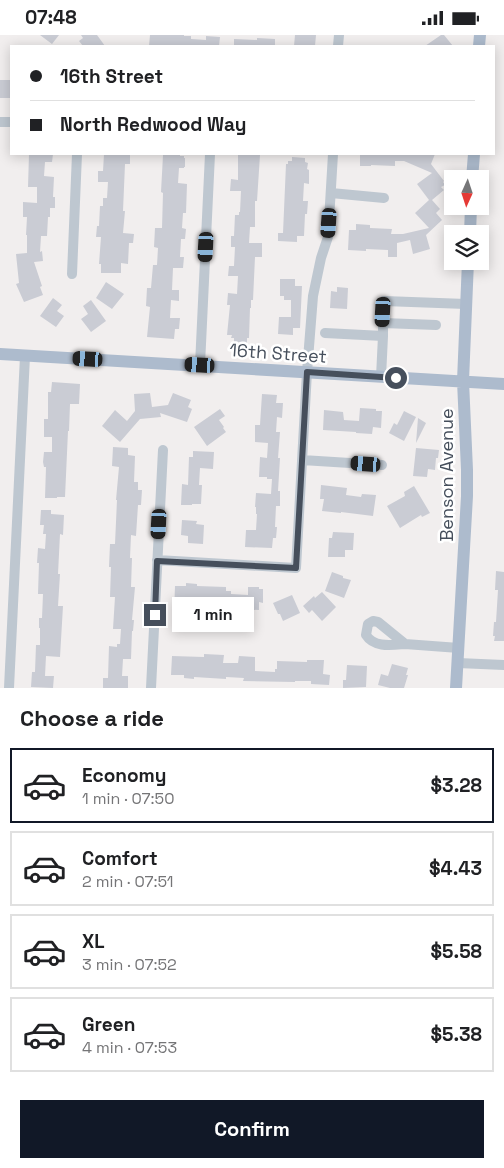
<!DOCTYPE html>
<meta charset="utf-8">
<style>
:root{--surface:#fff;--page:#f6f6f6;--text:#202124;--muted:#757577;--line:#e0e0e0;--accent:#111827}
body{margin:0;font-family:"Space Grotesk",sans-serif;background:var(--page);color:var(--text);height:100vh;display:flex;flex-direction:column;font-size:19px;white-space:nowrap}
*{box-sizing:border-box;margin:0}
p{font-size:16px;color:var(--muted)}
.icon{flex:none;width:28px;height:28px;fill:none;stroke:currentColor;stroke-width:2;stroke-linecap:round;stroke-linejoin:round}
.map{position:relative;height:653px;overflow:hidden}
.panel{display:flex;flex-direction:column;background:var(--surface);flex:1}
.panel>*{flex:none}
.guide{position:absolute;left:10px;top:10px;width:485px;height:110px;border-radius:0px;box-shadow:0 2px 12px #0003;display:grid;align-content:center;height:110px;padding:0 20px;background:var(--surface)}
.needle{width:32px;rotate:183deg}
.tools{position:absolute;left:444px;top:135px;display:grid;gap:10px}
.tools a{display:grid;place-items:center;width:45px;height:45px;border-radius:0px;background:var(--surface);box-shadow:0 2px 12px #0003;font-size:25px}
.end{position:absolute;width:22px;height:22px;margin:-11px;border:6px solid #464f5c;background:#fff;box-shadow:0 0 0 2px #fff}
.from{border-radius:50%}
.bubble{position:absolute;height:35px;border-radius:0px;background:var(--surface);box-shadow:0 2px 12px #0003;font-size:16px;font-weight:700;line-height:35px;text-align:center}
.car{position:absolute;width:15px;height:30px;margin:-15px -8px;border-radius:6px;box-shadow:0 0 4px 1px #0007;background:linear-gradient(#222 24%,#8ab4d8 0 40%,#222 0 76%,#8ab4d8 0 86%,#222 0)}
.guide b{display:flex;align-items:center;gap:18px;height:48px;font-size:19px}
.guide b+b{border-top:1px solid var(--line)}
.guide i{width:12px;height:12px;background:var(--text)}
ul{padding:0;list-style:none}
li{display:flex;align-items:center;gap:15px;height:75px;margin:0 10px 8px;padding:0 10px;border:2px solid var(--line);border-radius:0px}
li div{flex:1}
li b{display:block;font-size:19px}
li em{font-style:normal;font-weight:700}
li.active{border-color:var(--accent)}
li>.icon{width:45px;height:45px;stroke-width:1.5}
h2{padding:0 20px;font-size:22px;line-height:60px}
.cta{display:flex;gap:10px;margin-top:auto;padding:10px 20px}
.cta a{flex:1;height:58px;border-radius:0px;background:var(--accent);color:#fff;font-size:20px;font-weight:700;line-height:58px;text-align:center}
.status{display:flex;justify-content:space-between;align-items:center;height:35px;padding:0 25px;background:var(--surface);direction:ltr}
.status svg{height:14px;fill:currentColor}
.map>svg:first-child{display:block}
.building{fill:#caccd4}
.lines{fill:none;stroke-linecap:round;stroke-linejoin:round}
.minor{stroke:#bec7d0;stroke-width:10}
.major{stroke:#adbbcd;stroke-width:12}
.route{stroke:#464f5c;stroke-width:6}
.labels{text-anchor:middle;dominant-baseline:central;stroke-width:5;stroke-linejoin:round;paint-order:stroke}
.street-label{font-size:18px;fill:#464f5c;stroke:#fff}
</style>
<div class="status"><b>07:48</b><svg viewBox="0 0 49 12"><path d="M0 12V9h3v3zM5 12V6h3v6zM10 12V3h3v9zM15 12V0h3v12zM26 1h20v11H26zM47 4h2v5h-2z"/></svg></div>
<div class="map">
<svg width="504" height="653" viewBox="0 0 504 653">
<rect width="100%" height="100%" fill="#f1eeee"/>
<path class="building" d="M40,0H59L52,9Z
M81,0H97L105,11H83L79,6L83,3Z
M150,0H184V1H191V4L206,5V1L220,2L219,11H149Z
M295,0H316L315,11H294Z
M441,0H444L453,11H425Z
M257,3L275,4V11H234V4L257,5Z
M0,45H11V63H0Z
M29,119H53L52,127H45L44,141L54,142L53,162H55V173H50V182H48L47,201H41L40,217L42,216L43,226L34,227L42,251L40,252L43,260L24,267L16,249L19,248L16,219L27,218V200H26L27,182H23V167L37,168V152H28Z
M104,119H130V129H125L123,176H125L123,198L134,199L133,208H129L128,229L121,228V238H101V229H99L101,202H96L97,191H99L100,171H103V163H107L108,147H98V136H103Z
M164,119H180V121H184V123H185V132H184V133H179L178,148L187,149L186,178H183L182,193L186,194L185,204H181L180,222H184L183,233H173L172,255H179V266L171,265L170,283H180L179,294H175L174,304L147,302L150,272L146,271L147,253H151L153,230H157L158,213L154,212L155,193H162L163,158L161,157L163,120H164Z
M238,119L260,120L257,166H255V192H250L249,208H262V222H255L253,265H251V273H250L249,303H247V308L234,307V303H231L232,300H227L230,270H227L228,258L237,259L238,241H228L229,231H234L235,212H231V201H234L235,180H239V177H240L241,156H230L231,144L238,145Z
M360,119H435L431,129L444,146L443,147L445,150L441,152L444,155L432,165L440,174L436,178L442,185L426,200L430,214L413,219L410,205L397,208V222H388V215L366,214V216L348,215L349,195H356V189L370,190V193L392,194L391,199H403L429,193L415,178L429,165L417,149L432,138L404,126H395V131L371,130V131H360Z
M292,122L305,123V127L308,128L307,134L309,135V149L304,148L303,166H308L307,179H305L304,201H297V207L278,206V198H283L286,129H288V126H292Z
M280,244H295V251H302L300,293H293V300L278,299L279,282H291V265H284V261H280Z
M106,247L124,259L112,274L96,263Z
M337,252L348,253L347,274L330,273L331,256L337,257Z
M53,263L62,270L57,276L64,281L56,292L40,281Z
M91,265L106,286L91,297L81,284L88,279L83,271Z
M52,347L80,349L79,369H70L69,396H68L65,462H57V463H45L46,432H44L43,427L44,417H52V402H44V384H48V357H51Z
M150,358L152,372L168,370L173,358L191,365L188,372L192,374L187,387L160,378L161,382L140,384L120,407L102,391L115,375L127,386L135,376L134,359Z
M262,359L277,360L276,368H283L282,383L277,382L276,397H280L278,423H280L278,456H280V471H276L275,492H277L276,503H273L272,513L245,512L246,495H256L257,479H256V472H255L256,458L271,459L272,444H267V442H259L260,422L267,423L268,408L255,407V390H260Z
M360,373L376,374V376H382L381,393L373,392L372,399L356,398V397L323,395L324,375L343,377L344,385L359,386Z
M220,374L225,381L219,385L224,392L223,393L226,397L207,411L194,392Z
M404,376L416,382L404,406L389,398L394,388L397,390Z
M418,383L426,388L416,408Z
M113,412L128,413V420L135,421L134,447H138V455H142L141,470H138L136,501L131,500L130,523H132L131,552H135L132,585H134L133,596H132L131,624H123L122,641H128V653H103V643H108L109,611L117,612V609H120L121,594H113L115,562H110L111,532H109L110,509H115L117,465H116L119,432L112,431Z
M416,413L439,415L438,423H436L435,435L428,434L427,442L413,441Z
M193,416L214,417L213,434L200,433L199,450H202L201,469H192V470H181L182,449L188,450L189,422H193Z
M321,450L347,453L346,460L361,462L362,459L376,460L373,481L341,477V478L322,476L324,464H320Z
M414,451L430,478L422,482L421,480L400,493L387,471L405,461L404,457Z
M41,475H51V479L64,480L63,500L60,499L58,539H60L58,571H63L60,622L46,621L45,641H54L53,653L31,652L32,637H35L36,610H40V593H39V583H42L43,559H38L39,528H37L38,513L45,514L46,499H43L44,490H40Z
M182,485L197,486L196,489L204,490L203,509L188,508V501L181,500Z
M333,497L354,498L353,515H345V522H328L329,503H332Z
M496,536L504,537V606H494L495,601H493L494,587H496L498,555H495Z
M332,537L343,541V543L351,545L344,563L325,556Z
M186,548L197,549V551L226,552V556H231V559L248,560V552H259V554H263V568L259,567V575L230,574V577H214V575L206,574L207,567L191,566L190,579H174L175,551H186Z
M322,557L336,572L322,586L312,575L309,578L303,571L314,561L315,563Z
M292,560L300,578L283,586L280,579H278L273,568Z
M204,619L224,620L223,628H238L239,621L255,622V636L275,637V634H277V626L307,627V625H324L323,639L330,640L329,650L311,649V646H295V647L243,646L244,643L226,642V644L194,642V644L184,643V640H171L172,621L204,622Z
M392,629L408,633L406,640H408L404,653H390L378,650L381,639L388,641Z
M347,630L367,631L366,652L343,653V645H346Z"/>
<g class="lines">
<path class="minor" d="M338,11L339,0
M0,87H11
M331,158L384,163
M72,239L77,119
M436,290L383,288L384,266L466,269
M325,298L383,301V288
M200,330L210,119
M381,342L383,301
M302,425L382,430
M157,525L296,533L307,337L313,261L321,223L328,202L333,119
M405,609C392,610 374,613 366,600L368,589L373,586L378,587L405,609L459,613
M458,628L504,630
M9,653L25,321
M151,653L163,415"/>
<path class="major" d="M479,11L480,0
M472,144L474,119
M470,199L471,171
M0,319L504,349
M456,653L467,461V435L463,346L468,226"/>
</g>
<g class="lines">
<path class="route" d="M155,580L157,526L296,533L307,337L396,343"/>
</g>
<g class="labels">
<g class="street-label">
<text transform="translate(278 318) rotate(4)">16th Street</text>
<text transform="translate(446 440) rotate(-90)">Benson Avenue</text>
</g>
</g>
</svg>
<div class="tools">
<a><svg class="needle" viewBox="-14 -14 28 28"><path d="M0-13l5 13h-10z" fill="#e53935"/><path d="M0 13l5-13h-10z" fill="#757577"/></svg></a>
<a><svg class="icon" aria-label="layers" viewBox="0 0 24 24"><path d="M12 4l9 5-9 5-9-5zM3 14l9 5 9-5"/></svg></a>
</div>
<i class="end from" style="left:396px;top:343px"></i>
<i class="end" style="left:155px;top:580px"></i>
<div class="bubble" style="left:172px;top:562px;width:82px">1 min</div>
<i class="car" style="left:329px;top:188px;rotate:184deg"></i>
<i class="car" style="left:206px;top:212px;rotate:183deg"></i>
<i class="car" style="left:383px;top:277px;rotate:183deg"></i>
<i class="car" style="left:88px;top:324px;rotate:273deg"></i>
<i class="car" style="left:200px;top:330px;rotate:273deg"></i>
<i class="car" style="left:366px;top:429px;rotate:274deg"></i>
<i class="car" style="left:159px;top:489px;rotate:183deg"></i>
<div class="guide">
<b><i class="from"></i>16th Street</b>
<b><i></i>North Redwood Way</b>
</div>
</div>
<section class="panel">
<h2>Choose a ride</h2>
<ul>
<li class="active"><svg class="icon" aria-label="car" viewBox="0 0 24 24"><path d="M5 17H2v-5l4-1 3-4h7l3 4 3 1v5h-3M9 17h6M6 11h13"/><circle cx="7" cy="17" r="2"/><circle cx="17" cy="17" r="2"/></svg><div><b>Economy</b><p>1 min · 07:50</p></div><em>$3.28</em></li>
<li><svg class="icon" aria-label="car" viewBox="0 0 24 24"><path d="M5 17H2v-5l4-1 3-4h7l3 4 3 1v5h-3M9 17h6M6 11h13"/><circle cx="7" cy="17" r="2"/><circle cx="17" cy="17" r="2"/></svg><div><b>Comfort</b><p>2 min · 07:51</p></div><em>$4.43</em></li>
<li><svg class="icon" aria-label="car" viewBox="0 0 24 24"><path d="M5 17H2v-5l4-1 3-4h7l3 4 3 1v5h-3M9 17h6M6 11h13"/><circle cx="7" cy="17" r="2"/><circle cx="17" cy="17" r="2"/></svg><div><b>XL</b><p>3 min · 07:52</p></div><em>$5.58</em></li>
<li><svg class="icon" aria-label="car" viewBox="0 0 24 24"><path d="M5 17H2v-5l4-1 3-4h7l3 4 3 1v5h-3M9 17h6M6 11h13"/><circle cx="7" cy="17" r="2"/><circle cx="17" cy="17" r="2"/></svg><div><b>Green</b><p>4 min · 07:53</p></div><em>$5.38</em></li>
</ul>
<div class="cta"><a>Confirm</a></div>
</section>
